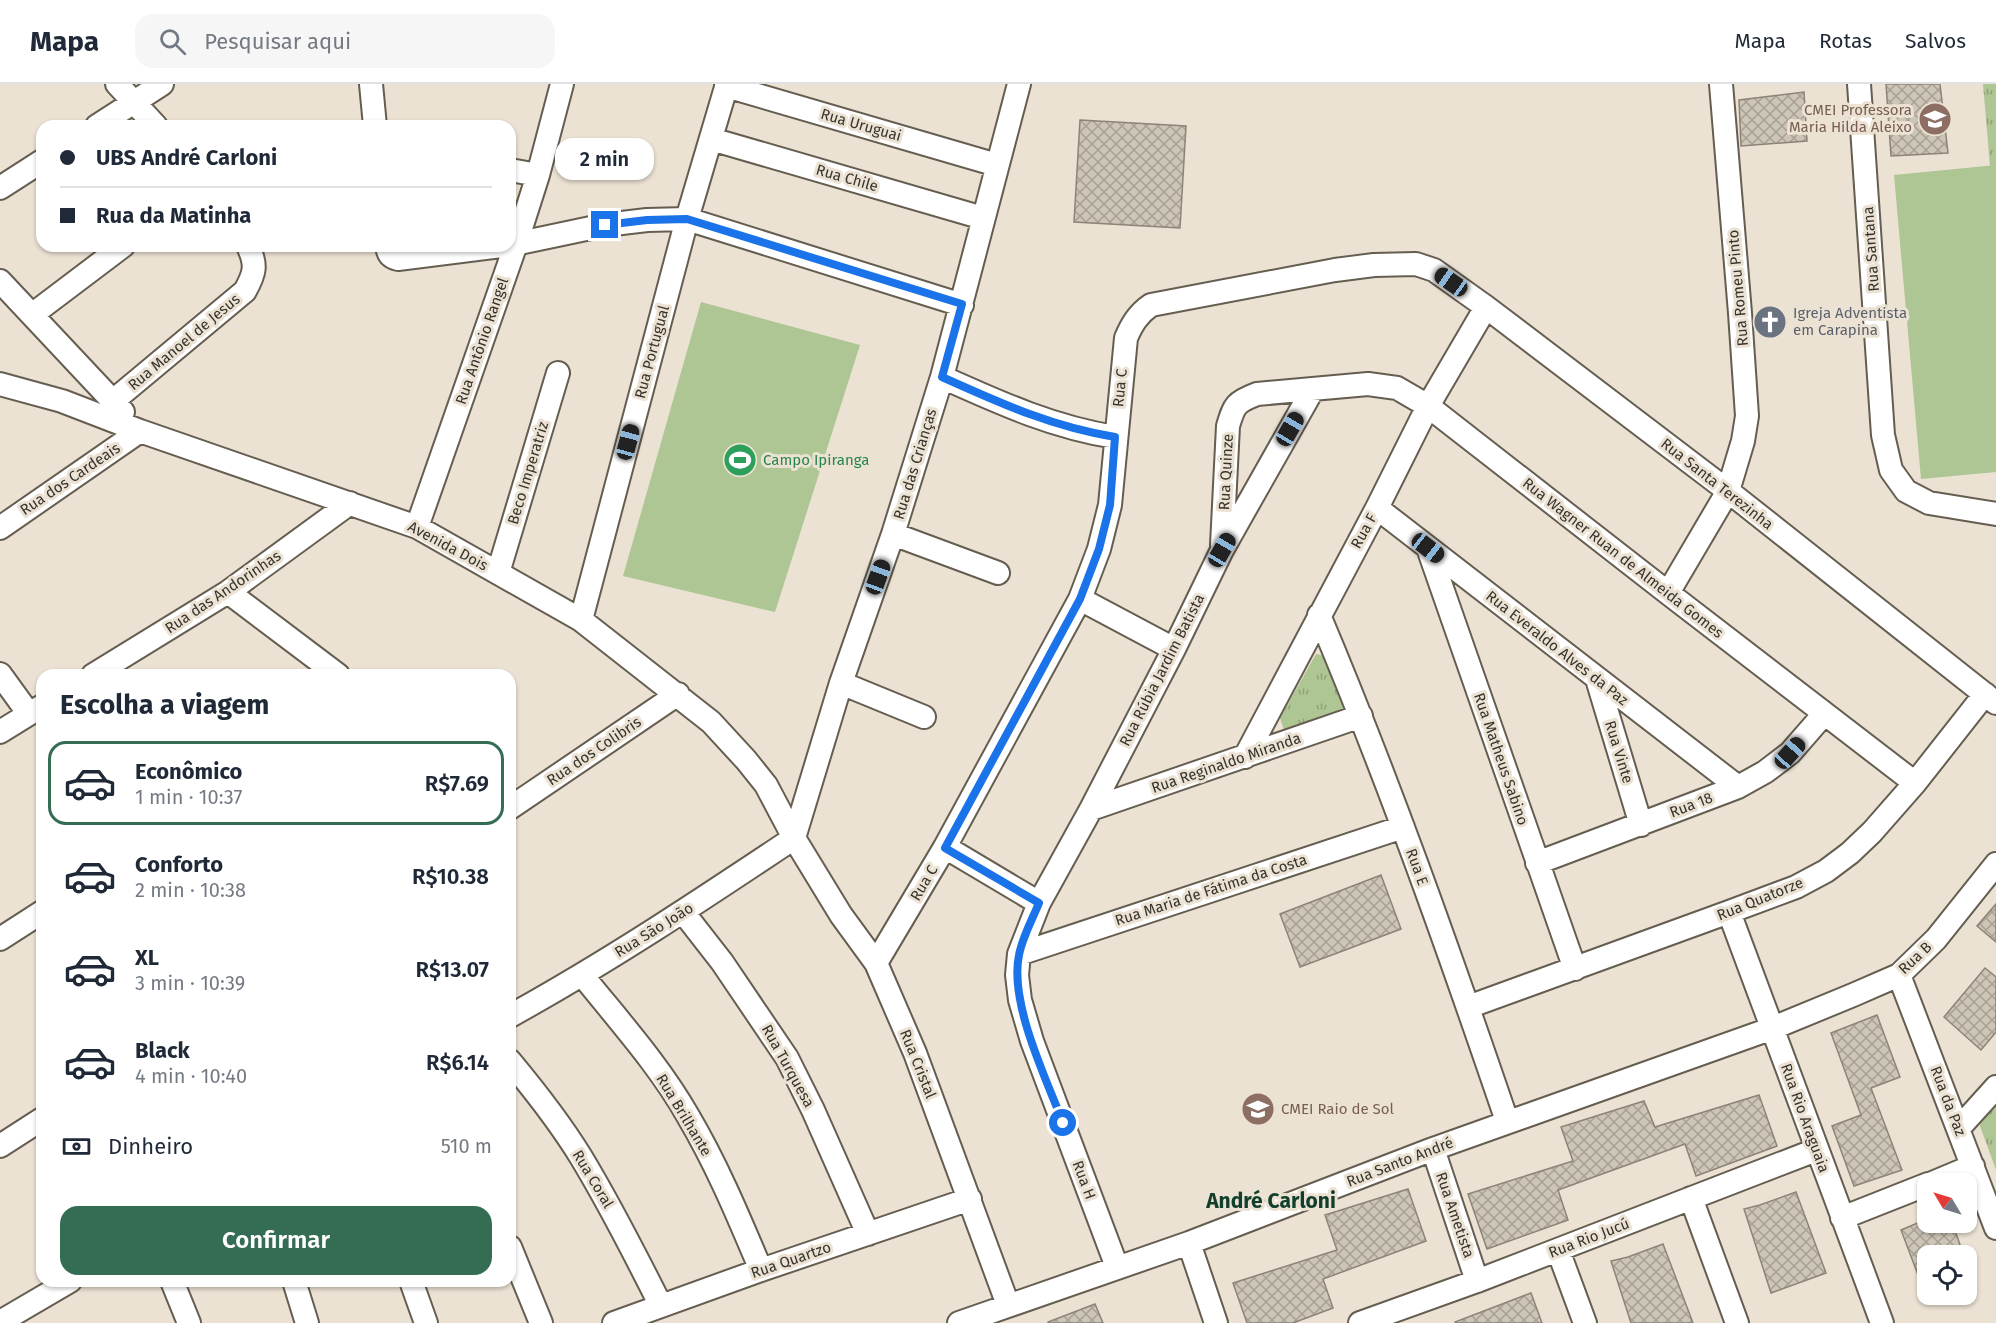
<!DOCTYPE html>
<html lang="pt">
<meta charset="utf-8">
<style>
:root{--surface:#fff;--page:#f6f6f7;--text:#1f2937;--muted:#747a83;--line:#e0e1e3;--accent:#356c54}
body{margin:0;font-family:"Fira Sans",sans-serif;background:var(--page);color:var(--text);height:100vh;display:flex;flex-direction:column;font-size:22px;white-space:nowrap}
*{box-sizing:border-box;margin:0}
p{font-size:20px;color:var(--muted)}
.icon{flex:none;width:33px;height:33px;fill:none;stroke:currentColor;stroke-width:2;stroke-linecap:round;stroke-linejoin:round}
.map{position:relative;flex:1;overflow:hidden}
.panel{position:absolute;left:36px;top:585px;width:480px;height:618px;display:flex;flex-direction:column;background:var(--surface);border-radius:18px;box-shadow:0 2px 4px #0004}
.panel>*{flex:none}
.guide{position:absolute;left:36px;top:36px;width:480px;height:132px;border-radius:18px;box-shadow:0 2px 4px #0004;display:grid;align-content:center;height:132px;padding:0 24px;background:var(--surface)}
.needle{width:39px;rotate:308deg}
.fabs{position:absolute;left:1917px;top:1089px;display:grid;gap:12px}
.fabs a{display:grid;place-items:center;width:60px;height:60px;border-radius:12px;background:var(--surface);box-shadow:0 2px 4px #0004;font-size:30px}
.end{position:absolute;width:27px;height:27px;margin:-14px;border:8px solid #1a73e8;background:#fff;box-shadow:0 0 0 3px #fff}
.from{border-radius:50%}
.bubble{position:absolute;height:42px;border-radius:18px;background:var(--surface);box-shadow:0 2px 4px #0004;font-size:20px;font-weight:600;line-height:42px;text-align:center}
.car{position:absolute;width:18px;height:36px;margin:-18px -9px;border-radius:8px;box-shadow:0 0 4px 2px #0007;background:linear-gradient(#222 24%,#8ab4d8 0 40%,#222 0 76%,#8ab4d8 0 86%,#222 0)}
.guide b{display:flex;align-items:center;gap:21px;height:57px;font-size:22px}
.guide b+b{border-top:2px solid var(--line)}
.guide i{width:15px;height:15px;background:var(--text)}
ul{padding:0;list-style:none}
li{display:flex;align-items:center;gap:18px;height:84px;margin:0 12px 9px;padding:0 12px;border:3px solid transparent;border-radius:18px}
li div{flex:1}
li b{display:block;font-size:22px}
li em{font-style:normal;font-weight:600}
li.on{border-color:var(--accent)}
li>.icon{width:54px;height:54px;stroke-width:1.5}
h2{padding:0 24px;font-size:27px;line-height:72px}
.pay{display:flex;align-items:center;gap:15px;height:66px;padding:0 24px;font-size:22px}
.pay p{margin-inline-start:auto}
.button{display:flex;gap:12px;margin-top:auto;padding:12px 24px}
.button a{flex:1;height:69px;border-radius:18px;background:var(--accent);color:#fff;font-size:24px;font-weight:600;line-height:69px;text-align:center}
header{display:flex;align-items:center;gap:36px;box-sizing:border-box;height:84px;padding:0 30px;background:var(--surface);border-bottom:2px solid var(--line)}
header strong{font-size:28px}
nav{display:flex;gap:33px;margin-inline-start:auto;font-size:21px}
.search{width:420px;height:54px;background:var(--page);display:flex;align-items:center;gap:15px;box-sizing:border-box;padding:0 21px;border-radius:18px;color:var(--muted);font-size:22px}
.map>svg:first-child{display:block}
.grass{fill:#aec594}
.park{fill:url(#park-tufts)}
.building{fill:url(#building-cross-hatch);stroke:#8c8476;stroke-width:1.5}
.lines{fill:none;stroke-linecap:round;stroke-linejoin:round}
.minor-casing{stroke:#655e50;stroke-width:26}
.minor{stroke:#fff;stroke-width:22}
.route{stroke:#1a73e8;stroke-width:8}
.labels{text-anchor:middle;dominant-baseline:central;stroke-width:6;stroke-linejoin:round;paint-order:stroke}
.education-label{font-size:15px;fill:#785e54;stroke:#ebe2d3;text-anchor:end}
.street-label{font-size:15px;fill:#36332d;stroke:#ebe2d3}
.worship-label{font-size:15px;fill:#5b616d;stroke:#ebe2d3;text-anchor:start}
.leisure-label{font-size:15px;fill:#27864d;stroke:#ebe2d3;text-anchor:start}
.district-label{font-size:21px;font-weight:bold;fill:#113f2c;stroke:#ebe2d3}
</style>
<header>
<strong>Mapa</strong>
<div class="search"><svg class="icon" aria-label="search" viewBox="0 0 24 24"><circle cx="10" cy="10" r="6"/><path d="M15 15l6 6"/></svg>Pesquisar aqui</div>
<nav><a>Mapa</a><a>Rotas</a><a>Salvos</a></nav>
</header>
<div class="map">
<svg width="1996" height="1239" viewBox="0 0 1996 1239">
<defs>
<pattern id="park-tufts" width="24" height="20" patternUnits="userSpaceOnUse" patternTransform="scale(1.5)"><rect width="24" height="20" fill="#aec594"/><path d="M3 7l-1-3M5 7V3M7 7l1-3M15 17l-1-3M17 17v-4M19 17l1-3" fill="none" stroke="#8ea179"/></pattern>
<pattern id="building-cross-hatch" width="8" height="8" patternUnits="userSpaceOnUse" patternTransform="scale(1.5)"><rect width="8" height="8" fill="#cdc5b6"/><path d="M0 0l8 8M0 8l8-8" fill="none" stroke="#a7a194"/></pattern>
</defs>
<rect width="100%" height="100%" fill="#ebe2d3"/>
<path class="grass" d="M1996,81V388L1921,395L1894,91Z
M701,218L860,261L775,528L623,492Z"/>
<path class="park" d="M1983,0H1996V81L1990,82Z
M1316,570L1327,572L1351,629L1286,652L1280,634Z
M1996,1016V1086L1980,1042L1981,1034Z"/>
<path class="building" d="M1886,0H1940L1948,69L1891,72Z
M1804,8L1807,57L1741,62L1739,16Z
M1080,36L1186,42L1180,144L1074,138Z
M1381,791L1401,845L1300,883L1280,830Z
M1996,820V858L1977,842Z
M1985,884L1996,893V948L1981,966L1944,933Z
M1877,931L1900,993L1871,1004L1902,1086L1854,1102L1832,1042L1861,1031L1831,949Z
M1759,1011L1777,1062L1696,1092L1685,1060L1558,1106L1568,1136L1487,1165L1468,1110L1573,1077L1561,1043L1644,1017L1655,1043Z
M1408,1105L1426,1157L1323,1195L1333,1224L1293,1239H1247L1233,1199L1337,1166L1325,1131Z
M1796,1108L1826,1189L1771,1209L1744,1125L1760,1121Z
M1920,1138H1952L1964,1172H1928V1212H1926L1901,1146Z
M1663,1160L1693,1239H1631L1611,1177L1628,1173Z
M1531,1209L1542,1239H1456L1455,1238Z
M1095,1220L1103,1239H1048V1238Z"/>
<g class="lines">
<g class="minor-casing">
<path id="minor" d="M117,0L156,42
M371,0L375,42
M1859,0L1883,351L1891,386L1906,407L1929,419L1996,430
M726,2L997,81
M97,42L162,0
M711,55L983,134
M510,86L538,91
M0,104L42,77
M510,161L605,141L647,136L687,135L962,221
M387,162C388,170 390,173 398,175L501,162
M0,197L123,328
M33,230L123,162
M942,293C1000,319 1052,343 1115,353
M0,300L62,317L140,347L417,443L581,536L711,638L746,676L766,701L794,754L841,831L876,879L915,969L1008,1221
M113,317L245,207C255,189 257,181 248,162
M1377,424L1738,703
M417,443L516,160L538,91L562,0
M0,444L140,347
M893,450L998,489
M1222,461L1228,342C1234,321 1236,318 1257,310L1368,300L1397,304L1428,322L1668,509L1915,699
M1428,464L1575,885
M498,489L558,289
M228,508L338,591
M1668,509L1728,407L1743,357L1747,332L1740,229L1721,0
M1080,515L1174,565
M1319,531C1389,697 1449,867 1507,1037
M581,536L687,135L727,0
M0,590L29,630
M93,591L228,508L350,419
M1597,595L1641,741
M841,599L924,633
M0,648L42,622
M1245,673L1377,424L1428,322L1486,223
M510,724L678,610
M1091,725L1361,632
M794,754L841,599L893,450L942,293L1019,0
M945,763L1039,819
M1537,779L1738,703L1765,688L1790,669L1824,630
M683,828L722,878L787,974L813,1026L868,1150
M1729,828L1882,1239
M0,855L42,828
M1019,870L1403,743
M876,879L945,763L1080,515L1099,465L1110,421L1126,254C1132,240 1138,230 1151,221L1335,186L1374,181L1416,180L1434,186L1486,223L1728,407L1996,619
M1899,891L1996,1144
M583,892C619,937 659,981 688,1032C717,1081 739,1134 761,1186
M1468,923L1729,828L1796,803L1826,787L1850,769L1872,748L1915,699L1985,610
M510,932C608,878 701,816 794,754
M510,977C535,1007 560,1039 581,1073C610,1121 636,1172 661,1222
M1959,1044L1996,1003
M0,1062L42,1035
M1433,1065L1477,1197
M1930,1100L1973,1082
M1691,1114L1737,1239
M1842,1134L1928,1100
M1189,1159L1216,1239
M510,1163L541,1239
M1558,1166L1585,1239
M1117,1183L1032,957L1020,916L1017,891L1019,870L1039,819L1091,725L1174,565L1222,466L1313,305
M172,1197L189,1239
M294,1197L307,1239
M411,1197L426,1239
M0,1238L70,1197
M614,1239L761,1186L970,1115
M959,1239L1189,1159L1433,1065L1773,944L1853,911L1899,891L1936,855L1996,780
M1360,1239L1477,1197L1816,1066"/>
</g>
<use href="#minor" class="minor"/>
</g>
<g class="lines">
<path class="route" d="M605,141L647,136L687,135L962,220L942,293C1000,319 1052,343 1115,353L1110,421L1099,465L1080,515L945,764L1039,819C1032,836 1022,854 1019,871C1009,919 1046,994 1063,1039"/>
</g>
<defs>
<g id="school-disc" transform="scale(1.725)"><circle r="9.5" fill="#8d6e63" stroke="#ebe2d3"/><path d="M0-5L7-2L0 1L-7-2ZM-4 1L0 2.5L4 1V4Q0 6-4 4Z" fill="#fff"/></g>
<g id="church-disc" transform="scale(1.725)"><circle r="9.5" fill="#6b7280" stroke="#ebe2d3"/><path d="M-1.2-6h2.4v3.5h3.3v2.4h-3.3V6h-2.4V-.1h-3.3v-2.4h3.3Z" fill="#fff"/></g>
<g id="stadium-disc" transform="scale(1.725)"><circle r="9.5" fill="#2e9e5b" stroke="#ebe2d3"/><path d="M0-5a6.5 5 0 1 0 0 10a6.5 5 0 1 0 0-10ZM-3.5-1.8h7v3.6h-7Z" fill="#fff"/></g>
</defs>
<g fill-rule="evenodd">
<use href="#school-disc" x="1935" y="35"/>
<use href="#church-disc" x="1770" y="238"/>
<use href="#stadium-disc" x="740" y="376"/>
<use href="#school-disc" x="1258" y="1025"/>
</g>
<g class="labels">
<g class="education-label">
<text x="1912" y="26">CMEI Professora<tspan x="1912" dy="17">Maria Hilda Aleixo</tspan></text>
<text x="1281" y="1025" text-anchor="start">CMEI Raio de Sol</text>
</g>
<g class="street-label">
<text transform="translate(861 41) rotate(16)">Rua Uruguai</text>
<text transform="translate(847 94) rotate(16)">Rua Chile</text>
<text transform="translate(1871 165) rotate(-94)">Rua Santana</text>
<text transform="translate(1738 204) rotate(-95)">Rua Romeu Pinto</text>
<text transform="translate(482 257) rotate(-71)">Rua Antônio Rangel</text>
<text transform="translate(184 258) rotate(-40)">Rua Manoel de Jesus</text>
<text transform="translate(652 268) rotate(-75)">Rua Portugual</text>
<text transform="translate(1120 304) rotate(-84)">Rua C</text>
<text transform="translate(915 380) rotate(-73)">Rua das Crianças</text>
<text transform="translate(1226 388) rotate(-87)">Rua Quinze</text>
<text transform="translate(528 389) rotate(-73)">Beco Imperatriz</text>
<text transform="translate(70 395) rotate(-34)">Rua dos Cardeais</text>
<text transform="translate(1717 400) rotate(38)">Rua Santa Terezinha</text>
<text transform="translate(1364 447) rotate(-61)">Rua F</text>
<text transform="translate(448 462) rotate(28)">Avenida Dois</text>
<text transform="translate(1623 474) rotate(38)">Rua Wagner Ruan de Almeida Gomes</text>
<text transform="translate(223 508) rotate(-34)">Rua das Andorinhas</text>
<text transform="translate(1557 564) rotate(38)">Rua Everaldo Alves da Paz</text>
<text transform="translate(1162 586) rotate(-63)">Rua Rúbia Jardim Batista</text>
<text transform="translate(594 667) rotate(-34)">Rua dos Colibris</text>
<text transform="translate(1619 668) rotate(73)">Rua Vinte</text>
<text transform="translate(1501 675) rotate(71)">Rua Matheus Sabino</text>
<text transform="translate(1226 679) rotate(-19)">Rua Reginaldo Miranda</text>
<text transform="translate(1691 721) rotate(-21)">Rua 18</text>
<text transform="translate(1417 783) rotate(70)">Rua E</text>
<text transform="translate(924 799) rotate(-59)">Rua C</text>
<text transform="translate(1211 806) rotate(-18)">Rua Maria de Fátima da Costa</text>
<text transform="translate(1760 815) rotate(-22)">Rua Quatorze</text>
<text transform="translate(654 846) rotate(-32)">Rua São João</text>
<text transform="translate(1915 874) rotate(-43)">Rua B</text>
<text transform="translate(918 980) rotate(68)">Rua Cristal</text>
<text transform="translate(788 982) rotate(61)">Rua Turquesa</text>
<text transform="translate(1948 1017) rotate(69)">Rua da Paz</text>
<text transform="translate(684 1031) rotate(59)">Rua Brilhante</text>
<text transform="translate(1805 1034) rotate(70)">Rua Rio Araguaia</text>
<text transform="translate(1400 1078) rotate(-21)">Rua Santo André</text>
<text transform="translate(593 1095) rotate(59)">Rua Coral</text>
<text transform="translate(1084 1096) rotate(69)">Rua H</text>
<text transform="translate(1455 1131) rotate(71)">Rua Ametista</text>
<text transform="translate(1589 1154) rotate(-21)">Rua Rio Jucú</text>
<text transform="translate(791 1176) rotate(-19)">Rua Quartzo</text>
</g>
<g class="worship-label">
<text x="1793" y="229">Igreja Adventista<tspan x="1793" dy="17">em Carapina</tspan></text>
</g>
<g class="leisure-label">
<text x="763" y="376">Campo Ipiranga</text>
</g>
<g class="district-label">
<text x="1271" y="1117">André Carloni</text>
</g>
</g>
</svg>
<div class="fabs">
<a><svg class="needle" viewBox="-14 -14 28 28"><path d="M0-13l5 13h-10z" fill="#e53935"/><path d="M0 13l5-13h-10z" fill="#747a83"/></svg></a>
<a><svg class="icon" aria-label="locate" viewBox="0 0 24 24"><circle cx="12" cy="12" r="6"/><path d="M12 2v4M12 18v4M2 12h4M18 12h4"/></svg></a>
</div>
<i class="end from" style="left:1063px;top:1039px"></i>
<i class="end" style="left:605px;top:141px"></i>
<div class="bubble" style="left:555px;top:54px;width:99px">2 min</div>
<i class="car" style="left:1451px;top:198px;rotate:305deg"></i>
<i class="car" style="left:1290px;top:345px;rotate:30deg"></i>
<i class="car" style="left:628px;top:358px;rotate:15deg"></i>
<i class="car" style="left:1428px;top:464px;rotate:128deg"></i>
<i class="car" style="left:1222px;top:466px;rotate:30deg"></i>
<i class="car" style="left:878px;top:493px;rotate:20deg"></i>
<i class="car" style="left:1790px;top:669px;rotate:42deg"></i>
<div class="guide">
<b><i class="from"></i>UBS André Carloni</b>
<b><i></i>Rua da Matinha</b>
</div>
<section class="panel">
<h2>Escolha a viagem</h2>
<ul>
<li class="on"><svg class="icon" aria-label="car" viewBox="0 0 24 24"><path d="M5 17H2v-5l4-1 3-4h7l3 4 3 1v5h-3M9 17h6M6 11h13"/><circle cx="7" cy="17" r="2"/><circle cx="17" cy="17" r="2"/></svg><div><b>Econômico</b><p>1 min · 10:37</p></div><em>R$7.69</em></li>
<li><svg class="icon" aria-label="car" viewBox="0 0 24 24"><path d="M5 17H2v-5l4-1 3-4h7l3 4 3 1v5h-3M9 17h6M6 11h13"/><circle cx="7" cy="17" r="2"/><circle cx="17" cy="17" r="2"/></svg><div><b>Conforto</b><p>2 min · 10:38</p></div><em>R$10.38</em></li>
<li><svg class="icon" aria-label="car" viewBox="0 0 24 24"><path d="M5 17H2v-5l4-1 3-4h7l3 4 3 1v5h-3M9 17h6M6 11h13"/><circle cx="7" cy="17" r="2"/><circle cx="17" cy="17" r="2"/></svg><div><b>XL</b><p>3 min · 10:39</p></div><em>R$13.07</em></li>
<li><svg class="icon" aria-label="car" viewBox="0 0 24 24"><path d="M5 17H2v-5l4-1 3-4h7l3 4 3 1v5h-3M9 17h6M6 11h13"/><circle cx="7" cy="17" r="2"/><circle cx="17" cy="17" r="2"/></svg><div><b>Black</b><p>4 min · 10:40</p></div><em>R$6.14</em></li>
</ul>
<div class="pay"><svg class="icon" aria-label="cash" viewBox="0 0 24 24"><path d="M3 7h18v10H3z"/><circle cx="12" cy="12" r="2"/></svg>Dinheiro<p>510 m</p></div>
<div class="button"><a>Confirmar</a></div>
</section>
</div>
